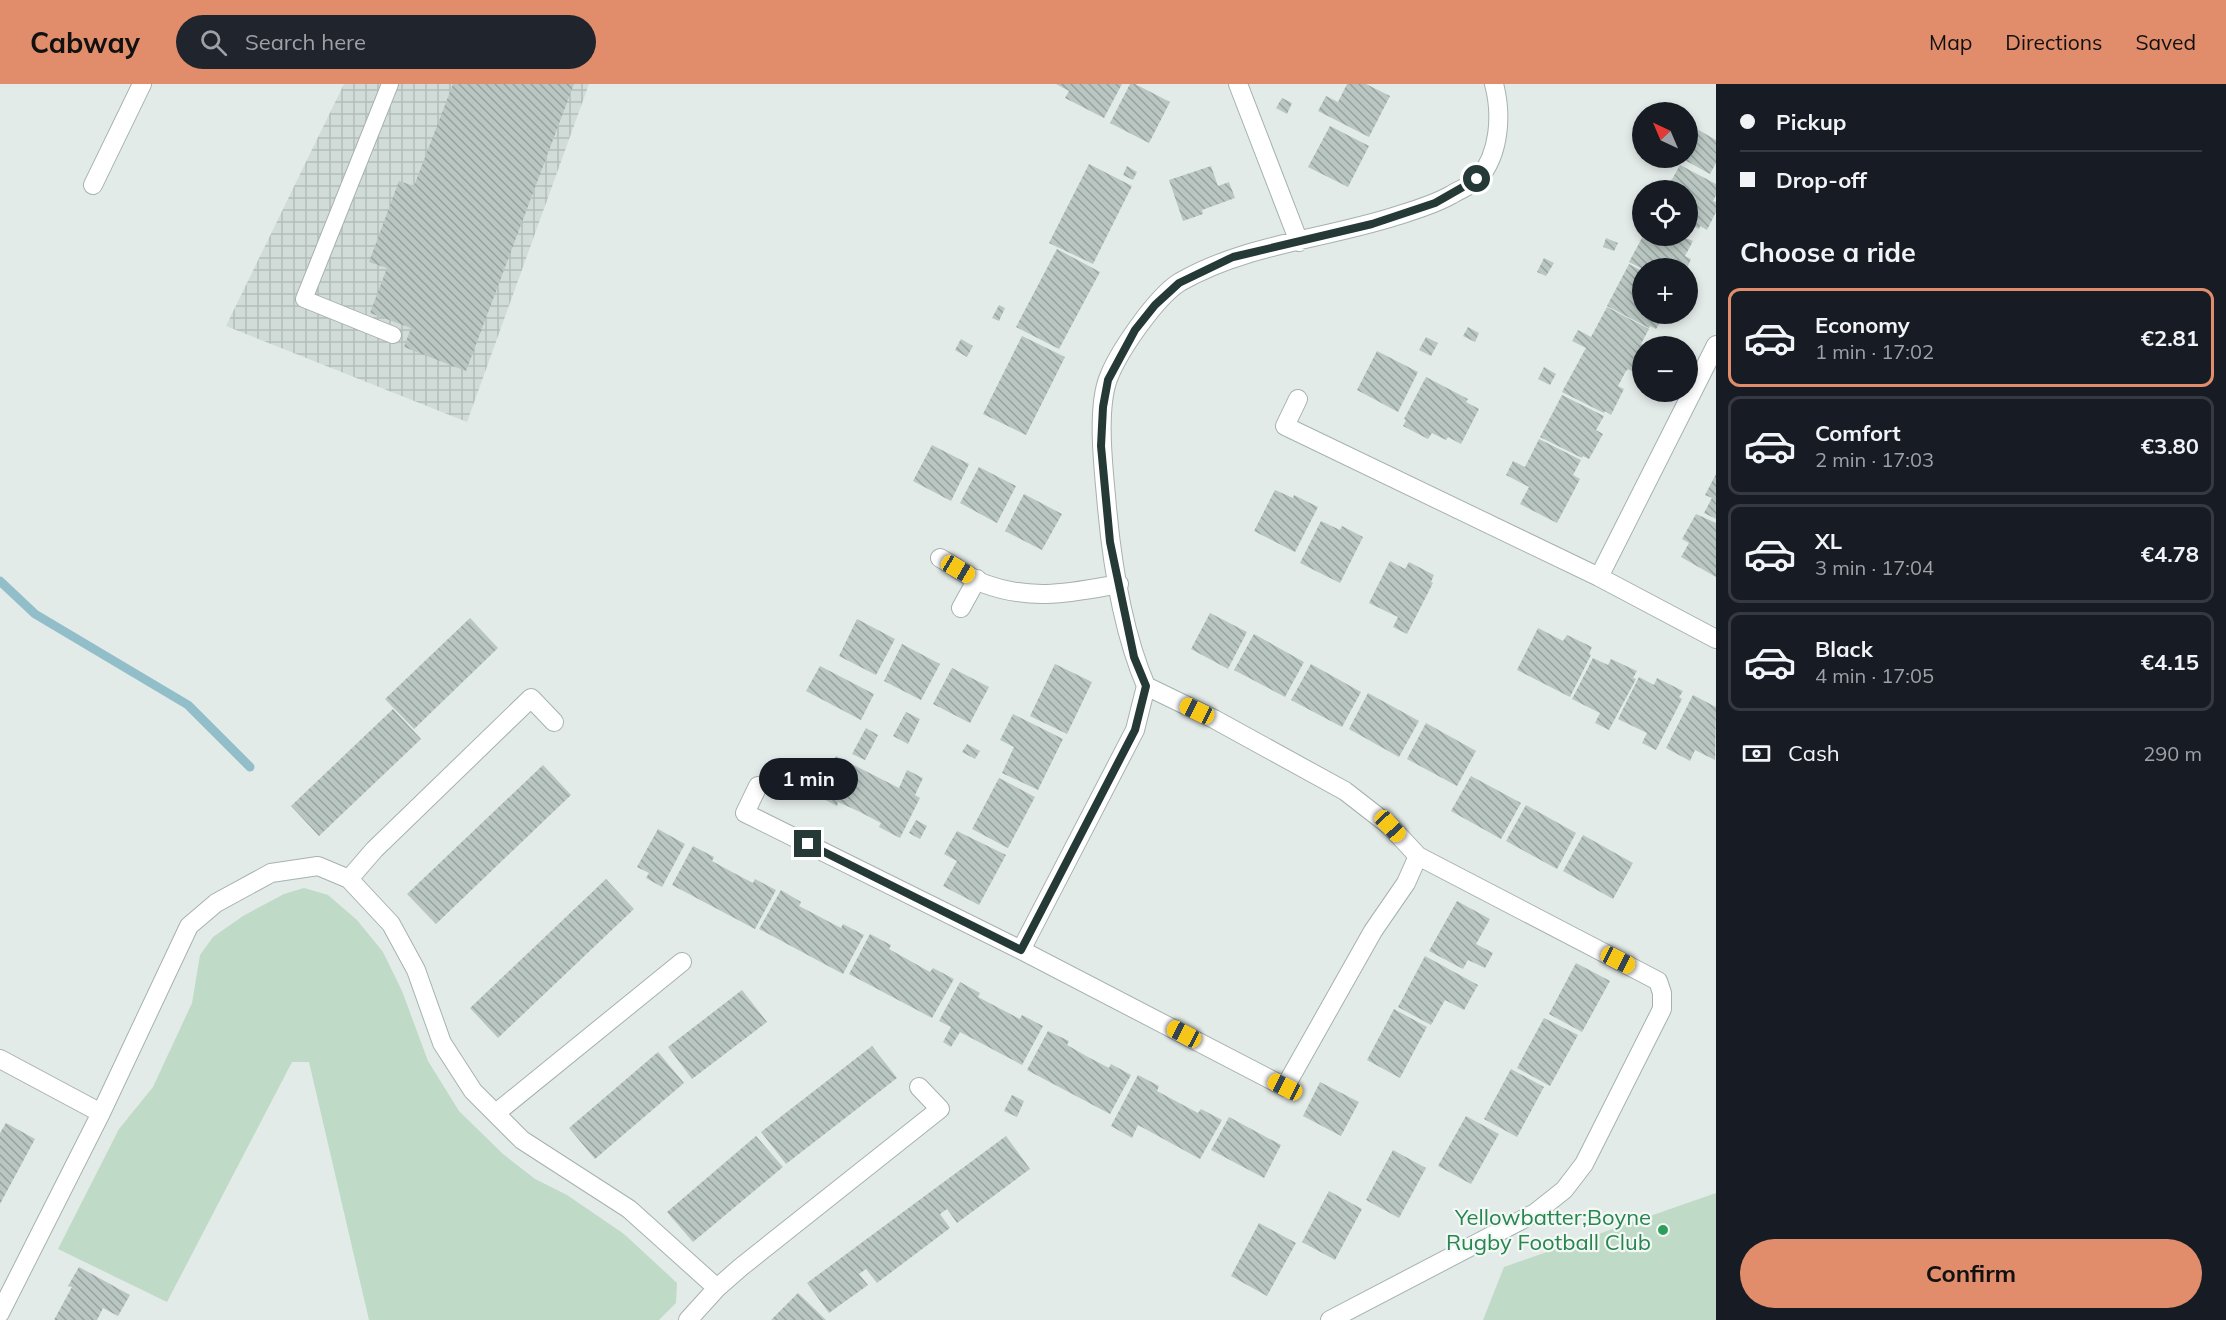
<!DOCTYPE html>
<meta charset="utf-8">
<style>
:root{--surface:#171b24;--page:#20242c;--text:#f1f3f6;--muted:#9ea1a6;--line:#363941;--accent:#e18d6b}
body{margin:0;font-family:Mulish,sans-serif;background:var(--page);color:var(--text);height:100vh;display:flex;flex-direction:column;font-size:22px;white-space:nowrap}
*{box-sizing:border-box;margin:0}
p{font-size:20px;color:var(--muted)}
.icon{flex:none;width:33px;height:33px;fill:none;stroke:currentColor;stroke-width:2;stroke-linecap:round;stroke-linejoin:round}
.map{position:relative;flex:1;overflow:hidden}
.side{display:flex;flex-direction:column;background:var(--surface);width:510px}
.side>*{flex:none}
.banner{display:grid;align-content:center;height:132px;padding:0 24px;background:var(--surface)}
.needle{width:39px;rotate:316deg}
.controls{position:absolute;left:1632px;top:18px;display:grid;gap:12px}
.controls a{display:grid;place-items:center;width:66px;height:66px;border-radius:50%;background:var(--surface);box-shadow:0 3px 9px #0003;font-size:30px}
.end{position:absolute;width:27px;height:27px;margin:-14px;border:8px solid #253a36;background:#fff;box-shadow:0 0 0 3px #fff}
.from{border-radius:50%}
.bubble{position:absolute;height:42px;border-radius:21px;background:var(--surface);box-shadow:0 3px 9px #0003;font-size:20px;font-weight:700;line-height:42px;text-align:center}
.car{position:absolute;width:18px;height:36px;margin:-18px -9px;border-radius:8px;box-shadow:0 0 4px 2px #0007;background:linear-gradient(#f5c518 24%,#345 0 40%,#f5c518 0 76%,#345 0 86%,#f5c518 0)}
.banner b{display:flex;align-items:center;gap:21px;height:57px;font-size:22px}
.banner b+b{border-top:2px solid var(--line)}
.banner i{width:15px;height:15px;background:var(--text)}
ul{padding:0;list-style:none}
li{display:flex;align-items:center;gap:18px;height:99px;margin:0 12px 9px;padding:0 12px;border:3px solid var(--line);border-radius:12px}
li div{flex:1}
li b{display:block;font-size:22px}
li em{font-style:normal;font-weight:700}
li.selected{border-color:var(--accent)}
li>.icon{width:54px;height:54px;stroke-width:1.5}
h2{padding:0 24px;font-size:27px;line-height:72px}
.pay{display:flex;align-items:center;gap:15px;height:66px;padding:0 24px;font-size:22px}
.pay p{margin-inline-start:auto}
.action{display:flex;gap:12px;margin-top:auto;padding:12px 24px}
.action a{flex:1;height:69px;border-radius:36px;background:var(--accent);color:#111;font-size:24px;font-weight:700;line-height:69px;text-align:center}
header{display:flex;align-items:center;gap:36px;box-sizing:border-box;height:84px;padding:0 30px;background:var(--accent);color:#111}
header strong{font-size:28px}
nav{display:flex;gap:33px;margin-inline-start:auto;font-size:21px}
.search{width:420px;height:54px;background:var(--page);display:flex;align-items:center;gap:15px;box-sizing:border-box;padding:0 21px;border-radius:33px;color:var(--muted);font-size:22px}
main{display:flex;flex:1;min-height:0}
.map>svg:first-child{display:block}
.industrial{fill:url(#industrial-grid)}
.green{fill:#bfdac7}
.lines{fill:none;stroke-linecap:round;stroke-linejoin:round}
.stream{stroke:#92beca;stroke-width:9}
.building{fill:url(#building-back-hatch)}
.lane-casing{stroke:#a6b2af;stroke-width:18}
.street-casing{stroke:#a6b2af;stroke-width:20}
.lane{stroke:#fff;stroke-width:16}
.street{stroke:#fff;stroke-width:18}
.route{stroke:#253a36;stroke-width:8}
.leisure-dot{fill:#2e9e5b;stroke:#f3f8f6;stroke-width:2}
.labels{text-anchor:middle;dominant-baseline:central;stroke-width:4.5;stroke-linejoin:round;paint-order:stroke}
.leisure-label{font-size:22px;fill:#27864d;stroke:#f3f8f6;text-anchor:end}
</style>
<header>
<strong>Cabway</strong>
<div class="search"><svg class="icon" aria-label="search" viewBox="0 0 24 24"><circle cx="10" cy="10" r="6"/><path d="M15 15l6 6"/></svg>Search here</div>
<nav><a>Map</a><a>Directions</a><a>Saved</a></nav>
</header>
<main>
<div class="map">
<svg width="1716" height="1236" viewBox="0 0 1716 1236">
<defs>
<pattern id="industrial-grid" width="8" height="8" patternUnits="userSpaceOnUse" patternTransform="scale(1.5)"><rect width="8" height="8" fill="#d1dbd7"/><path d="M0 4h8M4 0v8" fill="none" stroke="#b3bdb9"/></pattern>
<pattern id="building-back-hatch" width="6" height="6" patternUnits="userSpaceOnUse" patternTransform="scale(1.5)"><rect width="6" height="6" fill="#b9c6c1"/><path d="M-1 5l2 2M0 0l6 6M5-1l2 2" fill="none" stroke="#96a29e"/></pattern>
</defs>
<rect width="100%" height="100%" fill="#e3ebe8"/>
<path class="industrial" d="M344,0H589L467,338L226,242Z"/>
<path class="green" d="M304,804L328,811L357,836L383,868L402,907L428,977L459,1027L503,1070L535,1095L567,1111L624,1150L677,1199L676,1219L659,1236H369L309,978H292L167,1218L58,1165L119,1045L153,1003L192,919L200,871L213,853L243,832L284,810Z
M1716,1109V1236H1483L1504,1183Z"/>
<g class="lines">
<path class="stream" d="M0,497L35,530L188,621L250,683"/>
</g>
<path class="building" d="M453,0H574L466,287L404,263L411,244L370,229L387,184L369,178L399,97L414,102Z
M1056,0H1122L1104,34L1065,14L1069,7Z
M1130,0H1135L1170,18L1149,59L1110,39Z
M1347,0H1366L1390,12L1369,53L1318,27L1326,12L1338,18Z
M1282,14L1292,19L1287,30L1276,24Z
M1688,40L1716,56V79L1710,90L1681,74H1688Z
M1330,42L1369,62L1348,103L1308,83Z
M1089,80L1132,102L1093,180L1049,159Z
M1680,81L1716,100V111L1713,117L1716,118V128L1707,146L1700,142L1699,145L1688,139V106H1666Z
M1127,82L1137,88L1133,96L1123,91Z
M1211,82L1218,102L1229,98L1235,114L1202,126L1203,130L1183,137L1169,96Z
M1643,152H1681L1693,157L1685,172L1691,175L1687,184H1641L1629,178Z
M1606,154L1618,159L1614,167L1603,163Z
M1057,165L1100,188L1059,265L1016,243Z
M1544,174L1554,179L1546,192L1537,188Z
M1629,180L1642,187V230H1665L1656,245L1650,242L1649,244L1607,222Z
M999,221L1005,224L999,237L992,234Z
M1607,223L1649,245L1641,260L1647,262H1642V274L1635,289L1628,285L1626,287L1618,302L1624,305L1611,331L1605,327L1604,329L1562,308L1586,264L1572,257L1578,246L1591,253Z
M1468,243L1479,249L1475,258L1463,252Z
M1022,252L1065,273L1026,351L983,330Z
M1426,253L1438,259L1431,272L1419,266Z
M961,255L973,262L967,273L955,266Z
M1377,267L1418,288L1398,328L1357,306Z
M1544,283L1556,290L1550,301L1538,295Z
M1426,293L1468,315L1466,318L1479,325L1461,360L1448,353L1446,356L1432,349L1428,355L1403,342L1406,336L1404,335Z
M1562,311L1604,332L1596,346L1603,350L1589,375L1583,372L1582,374L1540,353Z
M1539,355L1581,376L1573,391L1580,395L1557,439L1520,420L1529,403L1506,391L1513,377L1525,383Z
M932,361L969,380L951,417L913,397Z
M979,383L1016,402L997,439L960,419Z
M1716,390V435L1704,429L1712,414L1705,411Z
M1275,406L1293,414L1294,411L1318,423L1295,468L1254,447Z
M1024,410L1062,430L1042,466L1005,447Z
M1696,430L1716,439V493L1681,473L1689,459L1682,455Z
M1321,437L1340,446L1342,442L1363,453L1340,499L1300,479Z
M1390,477L1405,485L1409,478L1434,491L1431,498L1433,499L1407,550L1393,543L1398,533L1369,519Z
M1210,529L1247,548L1228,585L1191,565Z
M470,534L498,564L414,645L385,615Z
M857,535L895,555L876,591L839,572Z
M1538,544L1563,557L1567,551L1592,563L1589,570L1591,571L1570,613L1517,586Z
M1254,550L1304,578L1285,613L1234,586Z
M902,560L940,580L921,616L884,597Z
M1593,574L1608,581L1611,575L1637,587L1633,594L1636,595L1609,646L1595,639L1600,629L1572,615Z
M1055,580L1092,598L1067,650L1030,632Z
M1311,580L1361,608L1342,643L1291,616Z
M820,582L874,610L861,636L806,607Z
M952,584L989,603L970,639L933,620Z
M1639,593L1654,601L1657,594L1683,607L1679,613L1682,615L1656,666L1642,659L1647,649L1618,635Z
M1368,609L1419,637L1399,673L1349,645Z
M1693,611L1716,623L1715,676L1695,666L1690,677L1666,664Z
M393,625L421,655L319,752L291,722Z
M906,628L920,635L908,660L893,652Z
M1013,630L1063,655L1038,706L1002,689L1014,663L1000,656Z
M1426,639L1476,667L1457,702L1407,675Z
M866,644L878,651L865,676L852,670Z
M967,660L980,667L975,675L962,668Z
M836,672L899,704L907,686L923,694L915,711L920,714L900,754L879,743L881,739L860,728L838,718L837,722L816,711Z
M543,681L571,711L436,840L407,810Z
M1471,692L1521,719L1501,755L1451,727Z
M999,694L1035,713L1008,764L972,745Z
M1526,721L1576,749L1557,785L1506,757Z
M916,736L927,742L920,755L909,749Z
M658,745L685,760L662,803L646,794L649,789L637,783Z
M957,747L1006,771L979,821L943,802L957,777L944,770Z
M1583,751L1633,779L1613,815L1563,787Z
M693,762L714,773L712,777L732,788L753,799L755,795L776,806L755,845L672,801Z
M606,795L634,825L498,954L470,924Z
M781,806L801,818L799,822L841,844L843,840L864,851L843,890L759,845Z
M1457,817L1490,835L1476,860L1493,869L1485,884L1468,876L1463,885L1429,867Z
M870,850L891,861L889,865L930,888L933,884L954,895L932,934L849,890Z
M1425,872L1478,901L1464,926L1445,916L1431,941L1398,923Z
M1576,879L1610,897L1582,948L1549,930Z
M960,898L980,909L978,913L1020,935L1022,931L1043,942L1022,981L960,948L951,963L943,958L951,943L939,937Z
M742,906L767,938L692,995L668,963Z
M1394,925L1427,943L1400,994L1367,976Z
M1544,934L1578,951L1550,1002L1517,984Z
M1048,947L1069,957L1067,961L1088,973L1109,984L1111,980L1131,991L1110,1030L1027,986Z
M872,962L897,994L786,1080L761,1048Z
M658,968L684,999L595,1075L569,1044Z
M1511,985L1544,1003L1517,1053L1484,1035Z
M1138,991L1159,1002L1157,1007L1198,1029L1201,1025L1222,1036L1200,1075L1138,1041L1132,1054L1111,1042Z
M1320,998L1359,1018L1341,1052L1303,1032Z
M1012,1011L1024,1017L1017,1033L1004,1027Z
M1466,1032L1499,1050L1471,1100L1438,1082Z
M1229,1033L1281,1061L1264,1094L1211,1066Z
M6,1039L35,1055L0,1120V1049Z
M756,1052L783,1083L693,1158L667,1128Z
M1006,1052L1030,1085L957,1139L947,1125L940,1130L950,1144L877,1199L866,1185L859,1190L868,1201L829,1229L807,1199Z
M1393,1066L1426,1084L1399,1134L1366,1116Z
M1329,1107L1362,1125L1335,1176L1302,1158Z
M1259,1139L1296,1159L1267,1212L1231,1192Z
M79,1183L130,1211L118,1232L103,1224L97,1236H54L72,1203L68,1202Z
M798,1209L826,1236H771Z"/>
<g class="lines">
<g class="lane-casing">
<path id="lane" d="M390,0L304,215L393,251"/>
</g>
<g class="street-casing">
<path id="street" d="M1238,0L1299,158
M93,101L142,0
M1298,315L1285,342L1599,493L1716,261
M940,474C955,482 969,494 985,500C1031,517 1072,509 1119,500
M1599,493L1716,555
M961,524L977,495
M758,702L745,729L1021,866L1285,1003L1373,847L1406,799L1418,772
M349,795L374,766L531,614L554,638
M1021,866L1135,646L1146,602
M0,975L101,1029
M496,1029L682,878
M0,1229L101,1029L189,842L216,819L271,789L318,782L349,795L391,840L416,886L442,959L473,1007L522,1056L629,1125L717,1204
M688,1236L717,1204L741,1183L940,1025L919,1003
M1330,1236L1535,1129L1564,1106L1584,1080L1662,925V909L1658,897L1418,772L1390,742L1345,707L1214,635L1146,602C1122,546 1111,473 1106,412C1103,380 1097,325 1108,295C1118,268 1156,213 1180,198C1246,160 1325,155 1396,132C1415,126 1433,121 1451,111C1459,106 1472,101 1478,95C1500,70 1502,30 1494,0"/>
</g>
<use href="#lane" class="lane"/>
<use href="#street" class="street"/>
</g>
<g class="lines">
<path class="route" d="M808,760L1021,866L1135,646L1146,602L1134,573L1110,458L1101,362L1103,323L1108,296L1135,246L1155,221L1179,199L1233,173L1372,140L1435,119L1477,95"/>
</g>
<circle class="leisure-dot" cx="1663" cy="1146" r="6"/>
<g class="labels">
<g class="leisure-label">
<text x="1651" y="1133">Yellowbatter;Boyne<tspan x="1651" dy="25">Rugby Football Club</tspan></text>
</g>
</g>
</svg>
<div class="controls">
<a><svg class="needle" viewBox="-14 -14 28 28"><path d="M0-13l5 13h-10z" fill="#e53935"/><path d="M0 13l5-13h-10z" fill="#9ea1a6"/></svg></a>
<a><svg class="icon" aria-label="locate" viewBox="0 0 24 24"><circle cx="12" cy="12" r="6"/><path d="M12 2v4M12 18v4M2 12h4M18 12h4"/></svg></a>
<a>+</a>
<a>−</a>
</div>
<i class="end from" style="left:1477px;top:95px"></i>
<i class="end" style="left:808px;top:760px"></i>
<div class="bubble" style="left:759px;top:674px;width:99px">1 min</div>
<i class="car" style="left:958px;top:485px;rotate:120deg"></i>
<i class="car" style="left:1197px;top:627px;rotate:296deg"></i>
<i class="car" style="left:1390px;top:742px;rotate:137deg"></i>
<i class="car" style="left:1618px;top:876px;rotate:117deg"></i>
<i class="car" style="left:1184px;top:950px;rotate:298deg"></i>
<i class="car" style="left:1285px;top:1003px;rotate:297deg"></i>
</div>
<section class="side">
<div class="banner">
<b><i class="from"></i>Pickup</b>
<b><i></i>Drop-off</b>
</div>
<h2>Choose a ride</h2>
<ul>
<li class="selected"><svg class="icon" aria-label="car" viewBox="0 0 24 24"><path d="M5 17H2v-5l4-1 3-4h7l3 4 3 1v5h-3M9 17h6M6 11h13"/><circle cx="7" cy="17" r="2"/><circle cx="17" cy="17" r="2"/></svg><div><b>Economy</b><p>1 min · 17:02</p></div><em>€2.81</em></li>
<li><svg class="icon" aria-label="car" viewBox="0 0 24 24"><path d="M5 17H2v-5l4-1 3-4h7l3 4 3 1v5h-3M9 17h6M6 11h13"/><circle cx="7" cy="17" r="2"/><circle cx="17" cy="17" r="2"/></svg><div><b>Comfort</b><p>2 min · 17:03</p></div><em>€3.80</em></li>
<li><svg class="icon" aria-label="car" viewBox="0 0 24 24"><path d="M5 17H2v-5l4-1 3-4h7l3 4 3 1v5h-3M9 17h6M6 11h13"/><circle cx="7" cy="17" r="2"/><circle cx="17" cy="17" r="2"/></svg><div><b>XL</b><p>3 min · 17:04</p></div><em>€4.78</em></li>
<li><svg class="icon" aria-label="car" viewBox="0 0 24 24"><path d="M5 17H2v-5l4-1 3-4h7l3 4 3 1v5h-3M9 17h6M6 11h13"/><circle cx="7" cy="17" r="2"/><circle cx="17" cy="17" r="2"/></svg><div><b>Black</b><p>4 min · 17:05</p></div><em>€4.15</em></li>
</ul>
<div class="pay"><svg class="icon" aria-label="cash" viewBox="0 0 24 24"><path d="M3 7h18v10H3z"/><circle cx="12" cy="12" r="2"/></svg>Cash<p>290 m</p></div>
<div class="action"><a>Confirm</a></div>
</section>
</main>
